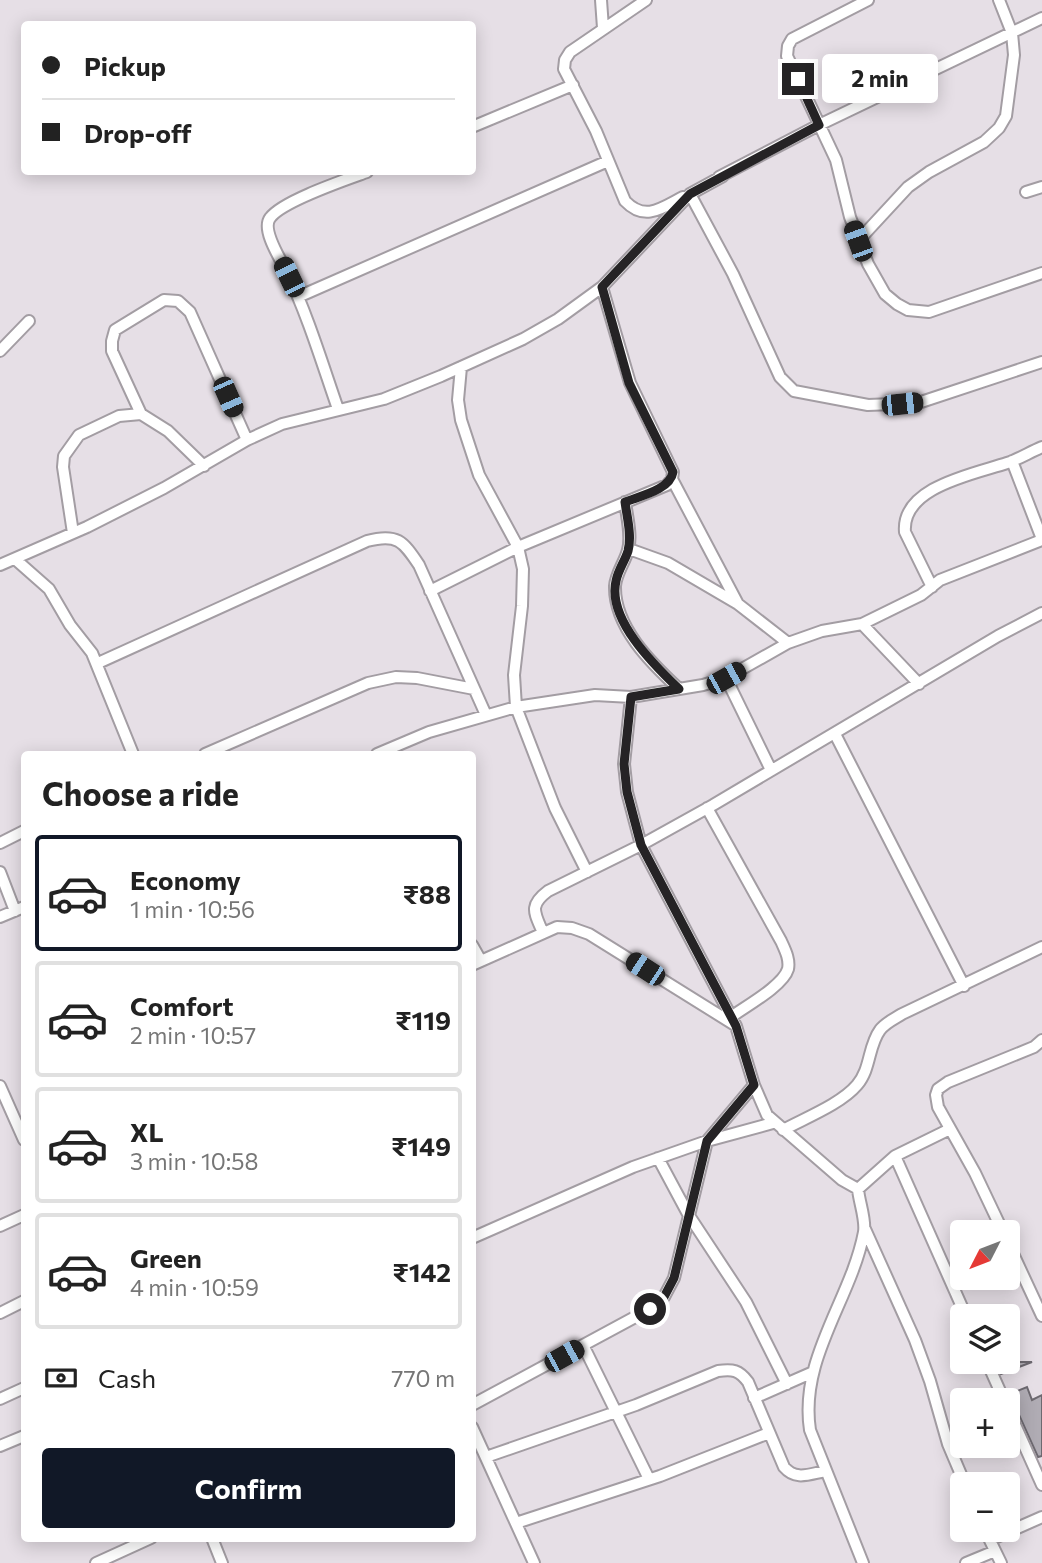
<!DOCTYPE html>
<meta charset="utf-8">
<style>
:root{--surface:#fff;--page:#f2f2f2;--text:#222;--muted:#767676;--line:#e0e0e0;--accent:#111827}
body{margin:0;font-family:Commissioner,sans-serif;background:var(--page);color:var(--text);height:100vh;display:flex;flex-direction:column;font-size:26px;white-space:nowrap}
*{box-sizing:border-box;margin:0}
p{font-size:23px;color:var(--muted)}
.icon{flex:none;width:38px;height:38px;fill:none;stroke:currentColor;stroke-width:2;stroke-linecap:round;stroke-linejoin:round}
.map{position:relative;flex:1;overflow:hidden}
.panel{position:absolute;left:21px;top:751px;width:455px;height:791px;display:flex;flex-direction:column;background:var(--surface);border-radius:7px;box-shadow:0 4px 18px #0003}
.panel>*{flex:none}
.top-card{position:absolute;left:21px;top:21px;width:455px;height:154px;border-radius:7px;box-shadow:0 4px 18px #0003;display:grid;align-content:center;height:154px;padding:0 21px;background:var(--surface)}
.needle{width:46px;rotate:228deg}
.tools{position:absolute;left:950px;top:1220px;display:grid;gap:14px}
.tools a{display:grid;place-items:center;width:70px;height:70px;border-radius:7px;background:var(--surface);box-shadow:0 4px 18px #0003;font-size:35px}
.end{position:absolute;width:32px;height:32px;margin:-16px;border:9px solid #252325;background:#fff;box-shadow:0 0 0 4px #fff}
.from{border-radius:50%}
.bubble{position:absolute;height:49px;border-radius:7px;background:var(--surface);box-shadow:0 4px 18px #0003;font-size:23px;font-weight:700;line-height:49px;text-align:center}
.car{position:absolute;width:21px;height:42px;margin:-21px -10px;border-radius:9px;box-shadow:0 0 5px 2px #0007;background:linear-gradient(#222 24%,#8ab4d8 0 40%,#222 0 76%,#8ab4d8 0 86%,#222 0)}
.top-card b{display:flex;align-items:center;gap:24px;height:66px;font-size:26px}
.top-card b+b{border-top:2px solid var(--line)}
.top-card i{width:18px;height:18px;background:var(--text)}
ul{padding:0;list-style:none}
li{display:flex;align-items:center;gap:21px;height:116px;margin:0 14px 10px;padding:0 7px;border:4px solid var(--line);border-radius:7px}
li div{flex:1}
li b{display:block;font-size:26px}
li em{font-style:normal;font-weight:700}
li.selected{border-color:var(--accent)}
li>.icon{width:63px;height:63px;stroke-width:1.5}
h2{padding:0 21px;font-size:32px;line-height:84px}
.pay{display:flex;align-items:center;gap:18px;height:77px;padding:0 21px;font-size:26px}
.pay p{margin-inline-start:auto}
.action{display:flex;gap:14px;margin-top:auto;padding:14px 21px}
.action a{flex:1;height:80px;border-radius:7px;background:var(--accent);color:#fff;font-size:28px;font-weight:700;line-height:80px;text-align:center}
.map>svg:first-child{display:block}
.building{fill:#b0acb4;stroke:#6d6970;stroke-width:2}
.lines{fill:none;stroke-linecap:round;stroke-linejoin:round}
.street-casing{stroke:#a39da3;stroke-width:14}
.street{stroke:#fff;stroke-width:10}
.route{stroke:#252325;stroke-width:9}
</style>
<div class="map">
<svg width="1042" height="1563" viewBox="0 0 1042 1563">
<rect width="100%" height="100%" fill="#e6dfe6"/>
<path class="building" d="M995,1362H1032L1001,1374Z
M1027,1387L1032,1400L1042,1395V1456L1038,1457L1015,1406L1011,1402L1010,1394Z"/>
<g class="lines">
<g class="street-casing">
<path id="street" d="M601,0L603,28
M646,0L570,52L565,60L564,69L596,131L625,201C645,222 662,208 683,197
M868,0L792,39L788,46L787,56L836,160L850,217L868,264L885,294L897,304L908,310L929,312L1042,273
M472,127L573,85
M719,177L819,125L1042,18
M1026,192L1042,187
M690,194L733,274L780,377L794,391L868,405L918,403L1042,362
M858,241L908,187L929,172L984,142L999,128L1006,116L1014,55L1012,33L999,0
M298,297L608,161
M0,351L29,321
M461,367L458,400L461,420L479,475L518,547L523,569L522,606L514,675L516,707L555,808L587,872
M338,409C322,363 308,316 287,272C281,260 261,230 270,218C282,201 345,180 367,172
M141,414L112,351V341L115,330L164,300L178,301L190,312L247,440
M1012,461L1042,539
M672,479L738,604
M625,502C627,517 632,536 628,550C625,562 616,573 615,586C614,627 651,663 679,689
M73,533L63,467L64,456L79,435L119,416L141,414L168,431L204,466
M629,549L668,563L738,604L788,643
M15,559L49,589L70,625L92,653L133,754
M0,565L87,527L164,488L247,440L282,424L384,399L441,376L523,339L558,319L602,287L690,194L723,176
M932,587L905,532C901,487 974,474 1007,463C1019,459 1030,452 1042,447
M430,591L518,547L667,485L672,479L673,472L630,383L602,287
M862,624L919,684
M98,663L367,541C397,533 403,541 419,565L486,715
M726,678L771,770
M631,697L624,764L627,792L641,845L736,1026L754,1085L767,1115L842,1180L858,1189L895,1156
M835,734L964,986
M205,754L368,683L396,677L417,678L474,689
M377,754L429,732L516,707L595,695L631,697L703,685L726,678L788,643L822,631L862,624L921,595L940,580L1042,540
M707,808L781,941C785,950 790,959 788,969C783,986 746,1006 731,1017
M0,843L24,831
M0,872L15,911
M0,917L24,907
M543,933C535,913 528,906 548,891L641,845L713,805L998,636L1042,613
M472,945L481,961
M472,965L557,927L572,928L589,934L735,1025
M0,1086L24,1140
M950,1129L895,1156L966,1316
M783,1130C805,1118 841,1104 857,1085C871,1069 868,1046 880,1030C885,1023 894,1019 902,1014L1042,947
M658,1158L688,1214L746,1302L787,1384
M858,1189C859,1202 866,1219 864,1232C851,1300 799,1358 810,1430L863,1563
M0,1226L24,1215
M865,1229L915,1340L930,1381L948,1444L965,1484
M1003,1232L975,1173L938,1107L936,1095L938,1089L948,1082L1034,1047L1042,1040
M472,1238L633,1167L707,1141L773,1123
M1008,1243L1042,1316
M0,1313L24,1301
M583,1345L649,1479
M987,1362L1004,1400
M754,1398L811,1373
M0,1399L24,1388
M472,1405L650,1309L664,1297L674,1278L707,1141L754,1085
M1008,1409L1042,1485
M472,1427L534,1563
M0,1446L24,1436
M486,1457L636,1405L718,1371C733,1369 739,1370 748,1382L784,1467C796,1481 809,1474 826,1471
M516,1523L660,1476L769,1433
M985,1530L1001,1563
M212,1538L222,1563
M990,1540L1042,1517
M96,1563L151,1538
M966,1563L995,1551"/>
</g>
<use href="#street" class="street"/>
</g>
<g class="lines">
<path class="route" d="M650,1309L664,1297L674,1278L707,1141L754,1085L736,1026L641,845L627,792L624,764L631,697L679,689C654,665 607,619 616,581C618,570 625,561 628,551C632,536 627,517 625,502C640,496 670,490 673,472L629,383L602,287L690,194L819,125L798,79"/>
</g>
</svg>
<div class="tools">
<a><svg class="needle" viewBox="-14 -14 28 28"><path d="M0-13l5 13h-10z" fill="#e53935"/><path d="M0 13l5-13h-10z" fill="#767676"/></svg></a>
<a><svg class="icon" aria-label="layers" viewBox="0 0 24 24"><path d="M12 4l9 5-9 5-9-5zM3 14l9 5 9-5"/></svg></a>
<a>+</a>
<a>−</a>
</div>
<i class="end from" style="left:650px;top:1309px"></i>
<i class="end" style="left:798px;top:79px"></i>
<div class="bubble" style="left:822px;top:54px;width:116px">2 min</div>
<i class="car" style="left:858px;top:241px;rotate:340deg"></i>
<i class="car" style="left:289px;top:277px;rotate:334deg"></i>
<i class="car" style="left:228px;top:397px;rotate:156deg"></i>
<i class="car" style="left:902px;top:404px;rotate:84deg"></i>
<i class="car" style="left:726px;top:678px;rotate:61deg"></i>
<i class="car" style="left:645px;top:969px;rotate:303deg"></i>
<i class="car" style="left:564px;top:1356px;rotate:61deg"></i>
<div class="top-card">
<b><i class="from"></i>Pickup</b>
<b><i></i>Drop-off</b>
</div>
<section class="panel">
<h2>Choose a ride</h2>
<ul>
<li class="selected"><svg class="icon" aria-label="car" viewBox="0 0 24 24"><path d="M5 17H2v-5l4-1 3-4h7l3 4 3 1v5h-3M9 17h6M6 11h13"/><circle cx="7" cy="17" r="2"/><circle cx="17" cy="17" r="2"/></svg><div><b>Economy</b><p>1 min · 10:56</p></div><em>₹88</em></li>
<li><svg class="icon" aria-label="car" viewBox="0 0 24 24"><path d="M5 17H2v-5l4-1 3-4h7l3 4 3 1v5h-3M9 17h6M6 11h13"/><circle cx="7" cy="17" r="2"/><circle cx="17" cy="17" r="2"/></svg><div><b>Comfort</b><p>2 min · 10:57</p></div><em>₹119</em></li>
<li><svg class="icon" aria-label="car" viewBox="0 0 24 24"><path d="M5 17H2v-5l4-1 3-4h7l3 4 3 1v5h-3M9 17h6M6 11h13"/><circle cx="7" cy="17" r="2"/><circle cx="17" cy="17" r="2"/></svg><div><b>XL</b><p>3 min · 10:58</p></div><em>₹149</em></li>
<li><svg class="icon" aria-label="car" viewBox="0 0 24 24"><path d="M5 17H2v-5l4-1 3-4h7l3 4 3 1v5h-3M9 17h6M6 11h13"/><circle cx="7" cy="17" r="2"/><circle cx="17" cy="17" r="2"/></svg><div><b>Green</b><p>4 min · 10:59</p></div><em>₹142</em></li>
</ul>
<div class="pay"><svg class="icon" aria-label="cash" viewBox="0 0 24 24"><path d="M3 7h18v10H3z"/><circle cx="12" cy="12" r="2"/></svg>Cash<p>770 m</p></div>
<div class="action"><a>Confirm</a></div>
</section>
</div>
